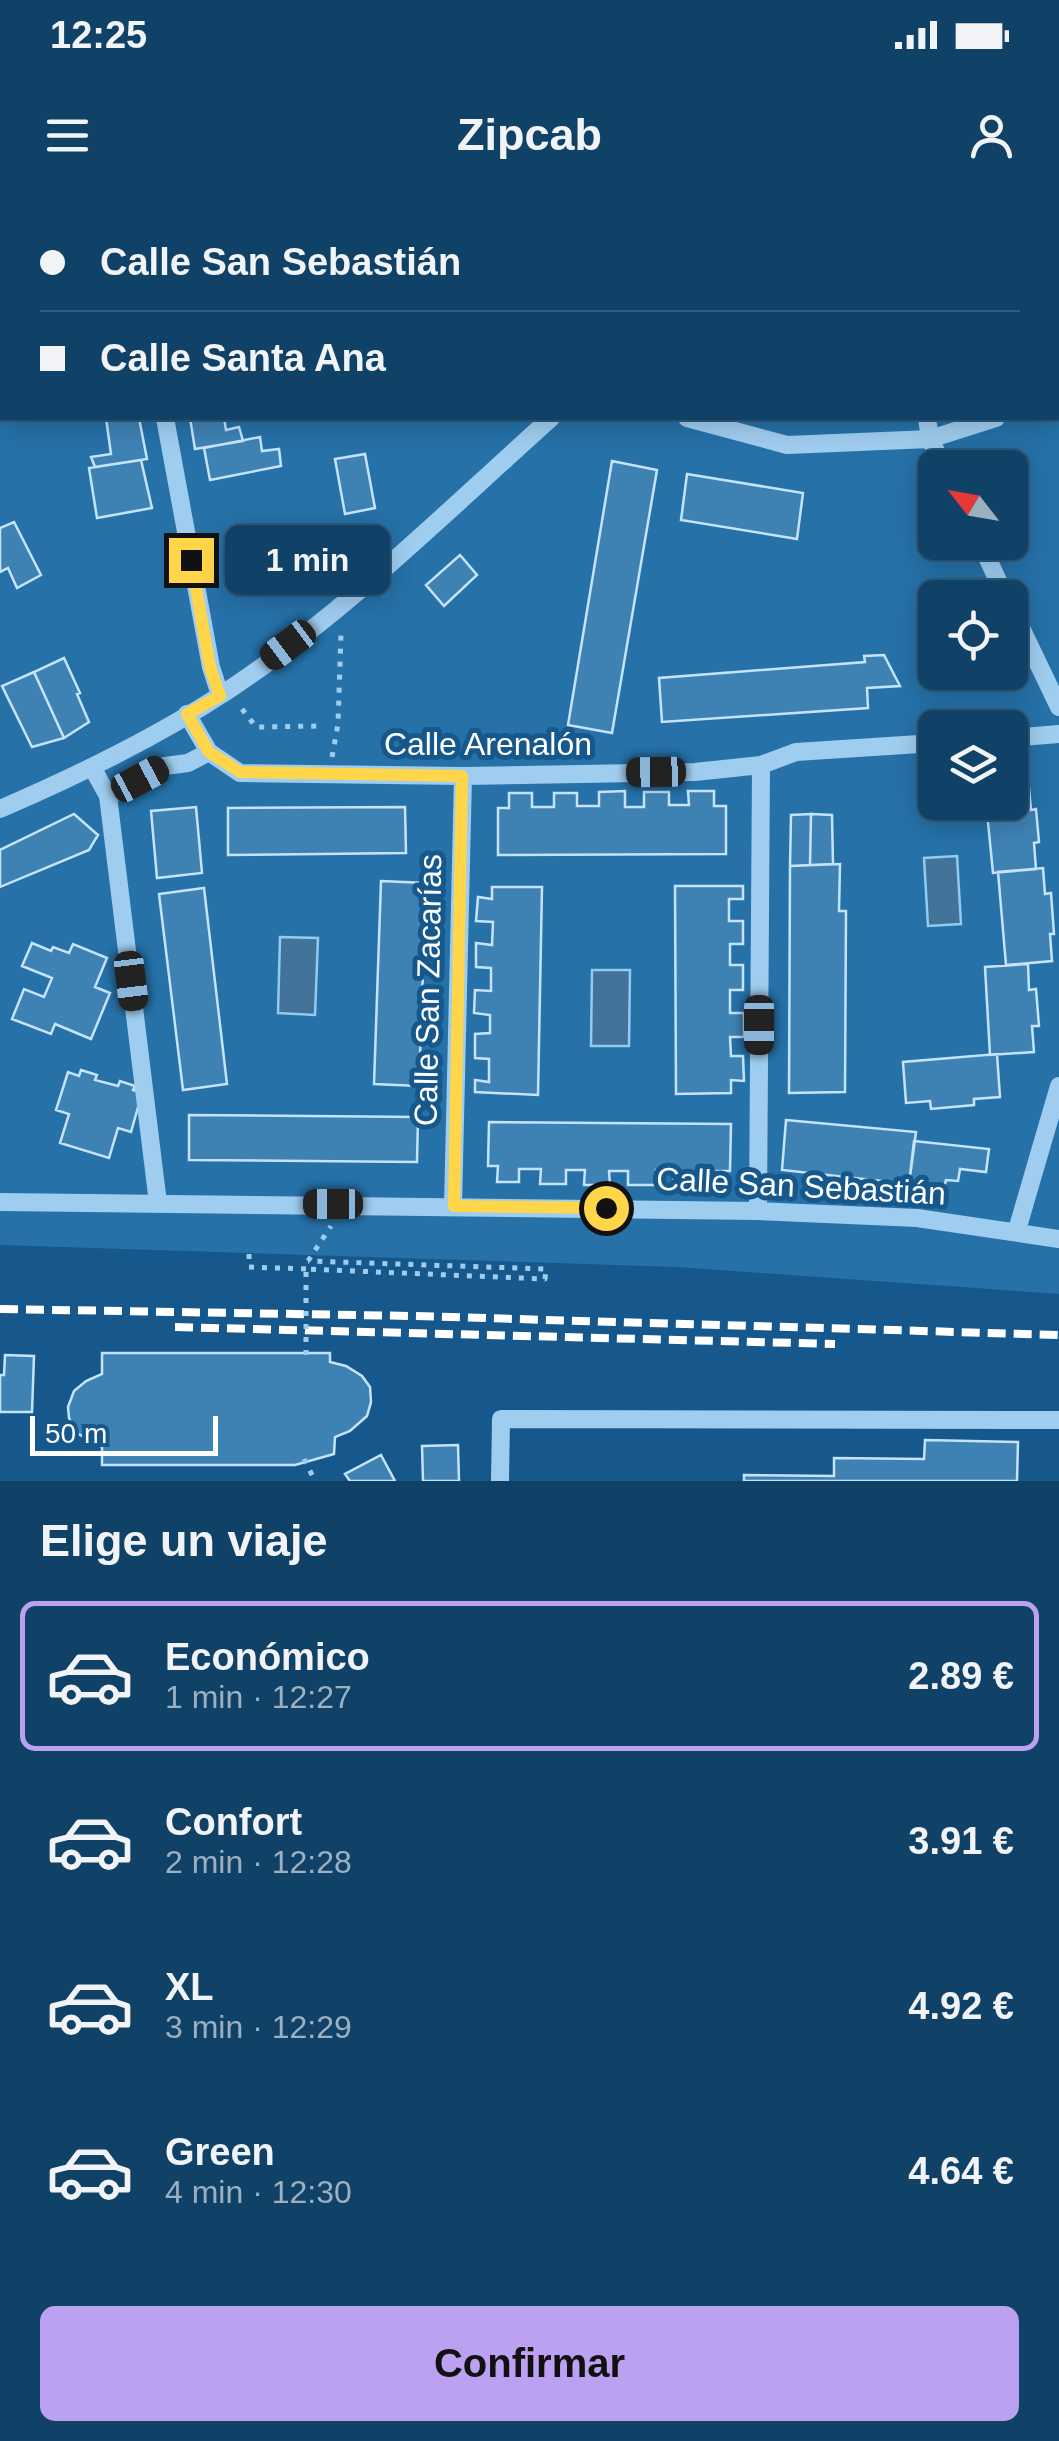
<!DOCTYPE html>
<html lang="es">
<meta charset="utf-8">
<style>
:root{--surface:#104268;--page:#1e4d71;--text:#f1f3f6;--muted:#9cb0c0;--line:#305b7c;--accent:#bca0f2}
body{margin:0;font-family:Helvetica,sans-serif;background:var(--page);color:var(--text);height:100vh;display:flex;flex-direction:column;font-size:38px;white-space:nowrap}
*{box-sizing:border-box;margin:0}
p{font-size:32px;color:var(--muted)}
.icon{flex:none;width:55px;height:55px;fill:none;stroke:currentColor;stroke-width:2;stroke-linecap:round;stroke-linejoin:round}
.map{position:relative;height:1281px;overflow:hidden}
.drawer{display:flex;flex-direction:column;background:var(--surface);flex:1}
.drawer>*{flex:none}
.hud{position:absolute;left:0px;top:0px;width:1060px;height:220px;box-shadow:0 5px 25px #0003,0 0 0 2px var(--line);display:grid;align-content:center;height:220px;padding:0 40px;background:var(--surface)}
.needle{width:65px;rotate:301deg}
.fabs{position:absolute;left:918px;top:250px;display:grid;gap:20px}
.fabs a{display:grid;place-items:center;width:110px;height:110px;border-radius:15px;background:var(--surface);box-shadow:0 5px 25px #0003,0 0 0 2px var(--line);font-size:50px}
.scale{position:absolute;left:30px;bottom:25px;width:188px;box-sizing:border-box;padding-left:10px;border:5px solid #fff;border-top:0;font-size:28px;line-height:35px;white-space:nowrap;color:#fff;-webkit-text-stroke:8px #16588b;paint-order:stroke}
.end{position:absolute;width:45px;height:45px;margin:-22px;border:12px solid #ffd54a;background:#111;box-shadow:0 0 0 5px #111}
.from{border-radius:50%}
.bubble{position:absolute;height:70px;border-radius:15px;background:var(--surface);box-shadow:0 5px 25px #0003,0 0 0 2px var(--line);font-size:32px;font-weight:600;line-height:70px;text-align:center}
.car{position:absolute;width:30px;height:60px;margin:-30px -15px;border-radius:12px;box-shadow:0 0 8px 2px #0007;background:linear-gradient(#222 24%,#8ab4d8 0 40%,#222 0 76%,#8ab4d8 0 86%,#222 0)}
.hud b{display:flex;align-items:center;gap:35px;height:95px;font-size:38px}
.hud b+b{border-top:2px solid var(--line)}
.hud i{width:25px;height:25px;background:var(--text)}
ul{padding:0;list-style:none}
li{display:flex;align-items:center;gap:30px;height:150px;margin:0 20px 15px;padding:0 20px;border:5px solid transparent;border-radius:15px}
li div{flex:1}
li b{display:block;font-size:38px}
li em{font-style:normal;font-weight:600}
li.current{border-color:var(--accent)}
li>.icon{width:90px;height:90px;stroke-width:1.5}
h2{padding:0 40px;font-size:45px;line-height:120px}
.action{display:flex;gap:20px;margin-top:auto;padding:20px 40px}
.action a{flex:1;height:115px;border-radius:15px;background:var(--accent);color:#111;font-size:40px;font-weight:600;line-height:115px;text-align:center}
.status{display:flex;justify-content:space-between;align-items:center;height:70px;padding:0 50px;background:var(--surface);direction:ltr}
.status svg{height:28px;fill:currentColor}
header{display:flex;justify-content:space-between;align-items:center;height:130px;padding:0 40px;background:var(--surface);font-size:45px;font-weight:600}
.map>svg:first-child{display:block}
.green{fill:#2571a8;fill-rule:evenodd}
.water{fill:#437398;stroke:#91caf2;stroke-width:2.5}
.building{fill:#3e82b4;stroke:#c5e4fb;stroke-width:2.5}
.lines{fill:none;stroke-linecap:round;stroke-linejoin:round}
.path{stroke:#9fcdef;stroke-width:5;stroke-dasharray:5 8;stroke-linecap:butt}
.minor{stroke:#9fcdef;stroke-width:18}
.rail{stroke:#fff;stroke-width:8;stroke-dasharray:18 8;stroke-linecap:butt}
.path-bridge{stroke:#9fcdef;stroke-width:5;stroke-dasharray:5 8;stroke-linecap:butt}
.route{stroke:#ffd54a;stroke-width:12}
.labels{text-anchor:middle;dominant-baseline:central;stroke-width:10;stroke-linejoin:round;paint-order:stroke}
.street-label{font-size:32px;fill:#fff;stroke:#16588b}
</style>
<div class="status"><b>12:25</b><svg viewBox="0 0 49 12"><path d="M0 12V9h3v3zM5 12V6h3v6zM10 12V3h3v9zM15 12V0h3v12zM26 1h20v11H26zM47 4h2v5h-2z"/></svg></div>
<header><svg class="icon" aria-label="menu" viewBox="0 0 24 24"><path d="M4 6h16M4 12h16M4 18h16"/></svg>Zipcab<svg class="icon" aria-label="person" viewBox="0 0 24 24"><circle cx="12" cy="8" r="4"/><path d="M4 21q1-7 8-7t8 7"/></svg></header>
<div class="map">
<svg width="1059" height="1281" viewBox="0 0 1059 1281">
<rect width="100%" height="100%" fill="#16588b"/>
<path class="green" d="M0,0H1059V1094L677,1067L0,1045ZM2,2H1058V218H2ZM935,268H1010V342H935ZM935,398H1010V472H935ZM935,528H1010V602H935Z"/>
<path class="water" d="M957,656L961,724L928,726L924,658Z
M280,737L318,738L315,815L278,813Z
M592,770H630L629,846H591Z"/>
<path class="building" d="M106,218H139L147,259L95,267L91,257L111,254Z
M190,218H224L226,230L239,227L243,241L195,249Z
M260,237L262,251L279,249L281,266L210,280L204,248Z
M365,254L375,308L345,314L335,259Z
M141,260L152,308L97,318L89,268Z
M612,261L657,270L612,533L568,525Z
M687,274L803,293L797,339L681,320Z
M14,322L41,375L17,388L8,368L0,372V328Z
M460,355L477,375L444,406L426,385Z
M884,455L900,486L867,488L868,508L662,522L659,478L865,462L864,456Z
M64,458L80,493L77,494L89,522L64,538L34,472Z
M34,472L64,538L32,547L2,486Z
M1028,578L1031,610L1036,609L1039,642L1034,643L1036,669L993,673L986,602H1010V580Z
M625,591V607H644V592H669V605H689L688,591H714V606H726V654L498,655V608H509V593H532V607H554V593H577V606H599V592Z
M196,607L202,673L157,678L151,611Z
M405,607L406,653L228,655V608Z
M74,614L98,635L89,650L0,687V650Z
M811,614L810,665L790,666L791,615Z
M811,614L832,615L833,664L810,665Z
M840,664L839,711H846L845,892L789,893L790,666Z
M1043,668L1045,694L1051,693L1054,734H1050L1052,761L1006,765L998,672Z
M381,681L426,683L419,886L374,884Z
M675,686H743V699H729V721H743V744H730V765H743V790H730V813H744V837H730L731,856H743L744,881L731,880V893L676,894Z
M492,687H542L538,895L475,892V880L489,882V859L475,858V834L490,833V815L474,813L475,790L491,791V768L476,767V743L492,745L493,722L476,721L478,697L492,699Z
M204,688L227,884L183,890L159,694Z
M32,743L51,751L53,747L69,753L73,744L107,758L95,787L110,793L91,839L55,824L51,834L12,819L24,789L44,797L52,778L22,766Z
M1028,764L1029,790L1036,789L1039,826H1032L1034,852L990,855L985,767Z
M997,854L1000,897L974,899V905L931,909L930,901L906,903L903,862Z
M81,870L97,875L95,880L118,886L120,881L135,886L133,890L142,893L131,932L118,928L109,958L60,943L69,914L56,910L68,872L79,876Z
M189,915L418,917L417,962L189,960Z
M786,920L916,932L909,984L782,970Z
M489,922L731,924L730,971H717V986H706V970H698L697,986H673L674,971L656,970V985H628V971H609L610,985H584L585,970H566V984H540L541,969H519V982H497L498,966H488Z
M914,941L989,949L986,972L960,969L958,981L946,980L944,988L909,984Z
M102,1153H330V1162L346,1166L362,1176L370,1187L371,1202L367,1216L350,1231L335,1237L334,1254L295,1265H102V1247L75,1232L69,1218L68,1207L74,1191L86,1181L102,1174Z
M5,1155L34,1156L32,1212H0V1175H4Z
M925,1240L1018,1242L1017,1281H744V1275L834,1276V1258L924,1259Z
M458,1245L459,1281H423L422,1246Z
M381,1255L395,1281H350L345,1274Z"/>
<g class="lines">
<path class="path" d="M242,509L256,527L323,526
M332,557L338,524L341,433
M249,1054V1067L306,1069
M308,1061L331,1026
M304,1259L315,1281"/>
<path class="minor" d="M123,0L124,2
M730,0L732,2
M778,2L780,0
M1058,197L1059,196
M165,218L211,467L220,495
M687,218L787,245L930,239L996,218
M927,218L930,239L944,268
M980,342L1006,398
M1010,405L1059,507
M187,514L209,552L240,573L463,576L695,572L761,565L796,552L935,543
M1010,538L1059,534
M92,567L108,596L158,1003
M108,596L165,566L188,563L209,552
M0,609C79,575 159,536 230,489C347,411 447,311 551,218
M0,1002L758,1011L917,1018L1059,1039
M453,1006L463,576
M758,1011L761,565
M1017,1030L1059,886
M500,1281L501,1219L1059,1220"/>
<path class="rail" d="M0,1109L414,1116L1059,1135
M175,1127L835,1144"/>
<path class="path-bridge" d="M306,1155V1069L545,1079L546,1069L308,1061"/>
</g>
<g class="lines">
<path class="route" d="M191,360L210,467L220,496L187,514L209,552L240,572L462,576L454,1006L606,1008"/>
</g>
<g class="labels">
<g class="street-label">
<text x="488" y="544">Calle Arenalón</text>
<text transform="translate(428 790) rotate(-89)">Calle San Zacarías</text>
<text transform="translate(801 986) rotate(3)">Calle San Sebastián</text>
</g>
</g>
</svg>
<div class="fabs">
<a><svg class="needle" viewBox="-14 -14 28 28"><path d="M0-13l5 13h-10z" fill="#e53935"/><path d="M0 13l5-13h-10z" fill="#9cb0c0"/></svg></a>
<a><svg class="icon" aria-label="locate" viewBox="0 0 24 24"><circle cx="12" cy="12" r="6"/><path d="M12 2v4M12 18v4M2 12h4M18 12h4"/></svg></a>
<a><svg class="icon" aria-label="layers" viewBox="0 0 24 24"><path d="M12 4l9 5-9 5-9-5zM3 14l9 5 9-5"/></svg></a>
</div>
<div class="scale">50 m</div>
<i class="end from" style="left:606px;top:1008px"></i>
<i class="end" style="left:191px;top:360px"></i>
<div class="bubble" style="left:225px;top:325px;width:165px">1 min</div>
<i class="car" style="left:288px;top:445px;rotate:233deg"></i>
<i class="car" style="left:656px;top:572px;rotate:269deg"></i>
<i class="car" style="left:140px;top:579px;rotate:62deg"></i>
<i class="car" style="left:131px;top:781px;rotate:173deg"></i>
<i class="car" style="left:759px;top:825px;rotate:180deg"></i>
<i class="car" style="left:333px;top:1004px;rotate:270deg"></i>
<div class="hud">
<b><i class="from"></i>Calle San Sebastián</b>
<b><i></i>Calle Santa Ana</b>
</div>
</div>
<section class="drawer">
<h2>Elige un viaje</h2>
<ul>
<li class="current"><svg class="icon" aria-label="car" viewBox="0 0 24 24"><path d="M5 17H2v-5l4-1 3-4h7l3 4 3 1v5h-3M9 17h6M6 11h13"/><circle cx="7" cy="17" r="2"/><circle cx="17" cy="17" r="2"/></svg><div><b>Económico</b><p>1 min · 12:27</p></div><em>2.89 €</em></li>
<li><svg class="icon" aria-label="car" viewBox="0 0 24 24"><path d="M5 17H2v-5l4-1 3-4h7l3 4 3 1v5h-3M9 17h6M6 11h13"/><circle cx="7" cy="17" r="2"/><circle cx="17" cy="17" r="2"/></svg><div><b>Confort</b><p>2 min · 12:28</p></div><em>3.91 €</em></li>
<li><svg class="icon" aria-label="car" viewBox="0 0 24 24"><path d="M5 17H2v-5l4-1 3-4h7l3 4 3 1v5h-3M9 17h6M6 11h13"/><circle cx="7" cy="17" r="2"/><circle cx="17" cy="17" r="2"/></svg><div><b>XL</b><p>3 min · 12:29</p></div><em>4.92 €</em></li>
<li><svg class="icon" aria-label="car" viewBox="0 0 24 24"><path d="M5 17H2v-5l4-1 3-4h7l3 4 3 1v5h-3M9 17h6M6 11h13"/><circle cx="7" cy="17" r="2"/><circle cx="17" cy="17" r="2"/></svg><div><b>Green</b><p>4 min · 12:30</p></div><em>4.64 €</em></li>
</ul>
<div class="action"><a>Confirmar</a></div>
</section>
